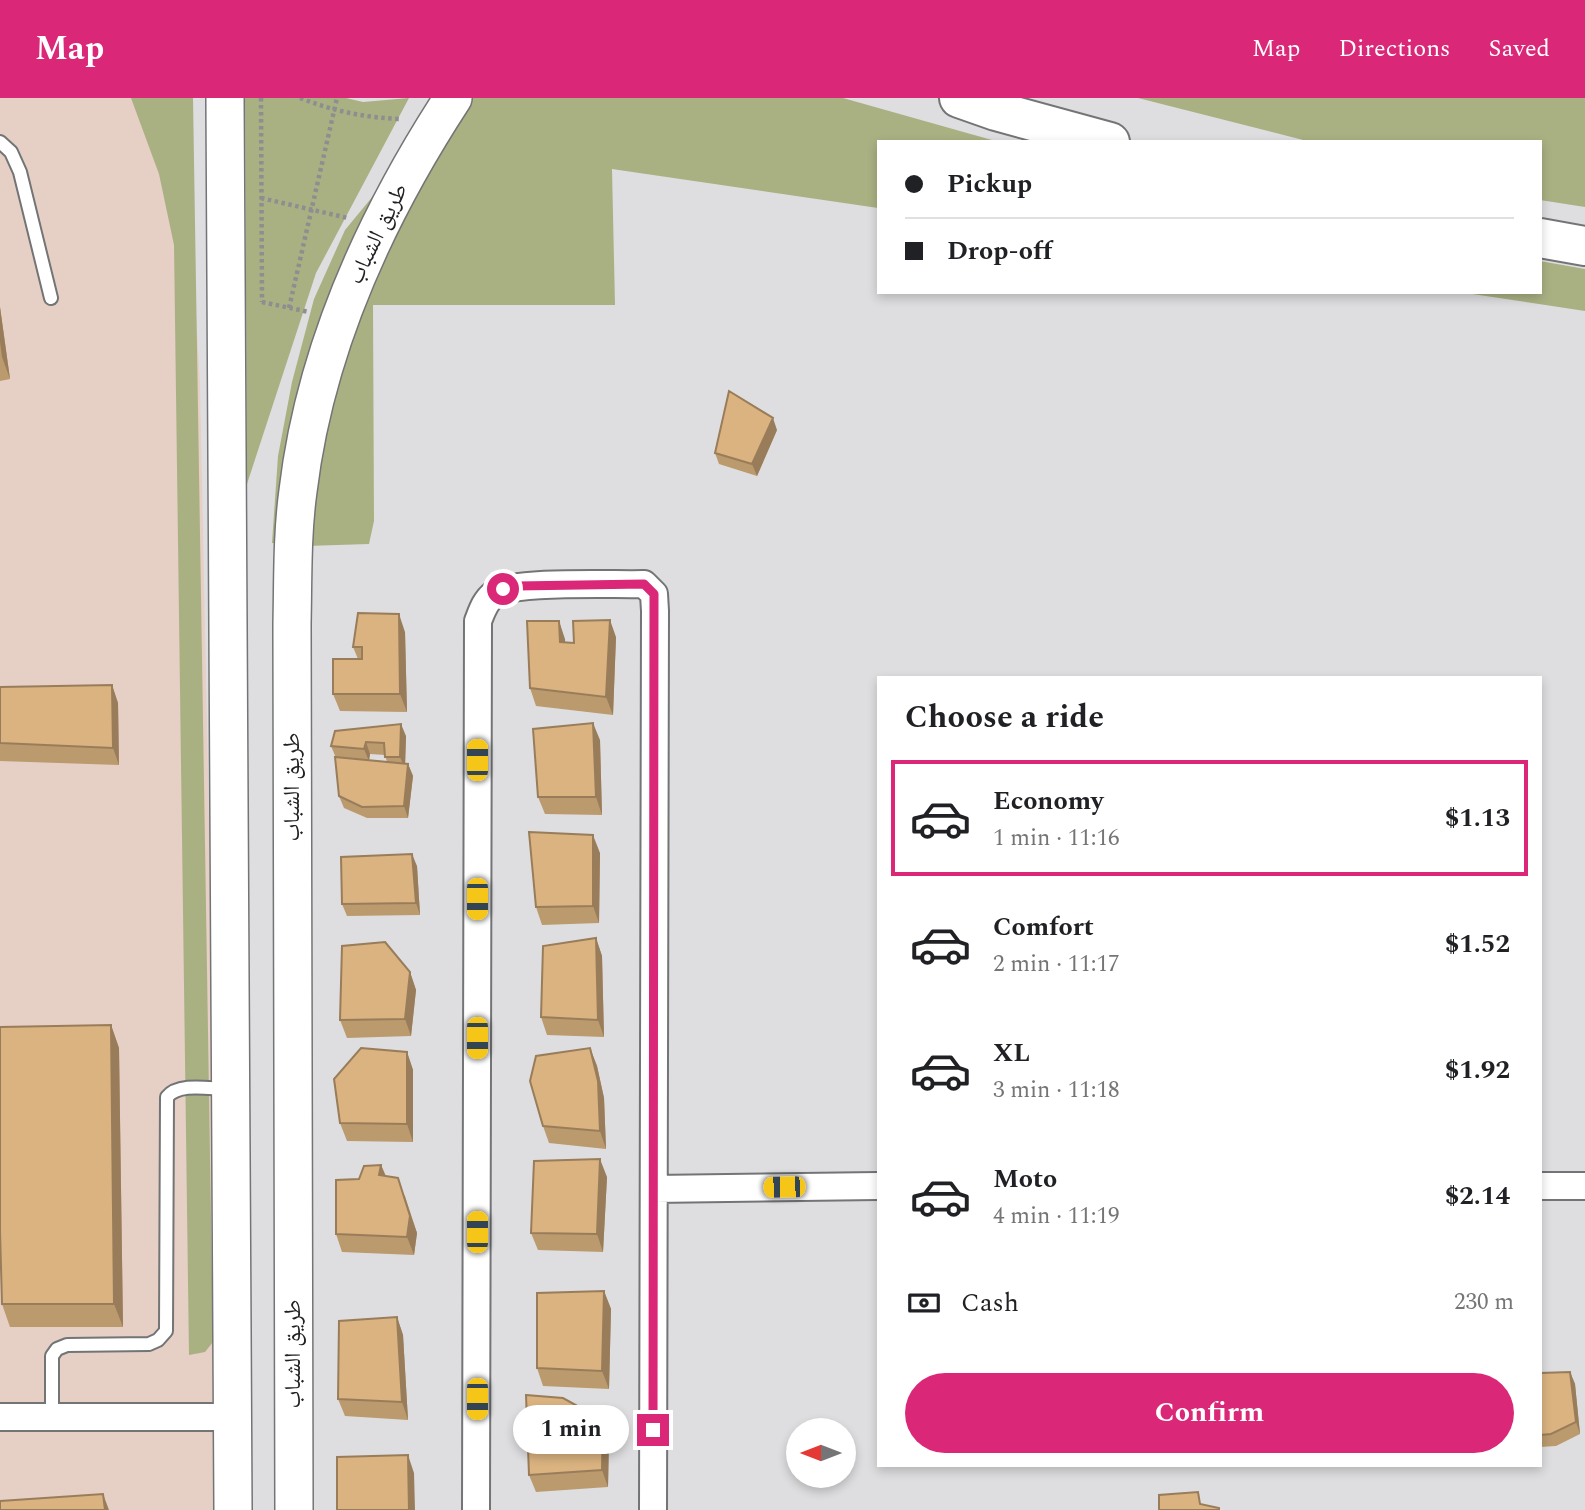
<!DOCTYPE html>
<meta charset="utf-8">
<style>
:root{--surface:#fff;--page:#f2f2f2;--text:#202124;--muted:#757577;--line:#e0e0e0;--accent:#db2777}
body{margin:0;font-family:Spectral,"Noto Naskh Arabic",serif;background:var(--page);color:var(--text);height:100vh;display:flex;flex-direction:column;font-size:26px;white-space:nowrap}
*{box-sizing:border-box;margin:0}
p{font-size:23px;color:var(--muted)}
.icon{flex:none;width:38px;height:38px;fill:none;stroke:currentColor;stroke-width:2;stroke-linecap:round;stroke-linejoin:round}
.map{position:relative;flex:1;overflow:hidden}
.details{position:absolute;left:877px;top:578px;width:665px;height:791px;display:flex;flex-direction:column;background:var(--surface);border-radius:0px;box-shadow:0 4px 10px #0003}
.details>*{flex:none}
.hud{position:absolute;left:877px;top:42px;width:665px;height:154px;border-radius:0px;box-shadow:0 4px 10px #0003;display:grid;align-content:center;height:154px;padding:0 28px;background:var(--surface)}
.needle{width:46px;rotate:270deg}
.buttons{position:absolute;left:786px;top:1320px;display:grid;gap:14px}
.buttons a{display:grid;place-items:center;width:70px;height:70px;border-radius:50%;background:var(--surface);box-shadow:0 4px 10px #0003;font-size:35px}
.end{position:absolute;width:32px;height:32px;margin:-16px;border:9px solid #db2777;background:#fff;box-shadow:0 0 0 4px #fff}
.from{border-radius:50%}
.bubble{position:absolute;height:49px;border-radius:24px;background:var(--surface);box-shadow:0 4px 10px #0003;font-size:23px;font-weight:700;line-height:49px;text-align:center}
.car{position:absolute;width:21px;height:42px;margin:-21px -10px;border-radius:9px;box-shadow:0 0 5px 2px #0007;background:linear-gradient(#f5c518 24%,#345 0 40%,#f5c518 0 76%,#345 0 86%,#f5c518 0)}
.hud b{display:flex;align-items:center;gap:24px;height:66px;font-size:26px}
.hud b+b{border-top:2px solid var(--line)}
.hud i{width:18px;height:18px;background:var(--text)}
ul{padding:0;list-style:none}
li{display:flex;align-items:center;gap:21px;height:116px;margin:0 14px 10px;padding:0 14px;border:4px solid transparent;border-radius:0px}
li div{flex:1}
li b{display:block;font-size:26px}
li em{font-style:normal;font-weight:700}
li.current{border-color:var(--accent)}
li>.icon{width:63px;height:63px;stroke-width:1.5}
h2{padding:0 28px;font-size:32px;line-height:84px}
.pay{display:flex;align-items:center;gap:18px;height:77px;padding:0 28px;font-size:26px}
.pay p{margin-inline-start:auto}
.cta{display:flex;gap:14px;margin-top:auto;padding:14px 28px}
.cta a{flex:1;height:80px;border-radius:42px;background:var(--accent);color:#fff;font-size:28px;font-weight:700;line-height:80px;text-align:center}
header{display:flex;align-items:center;gap:42px;box-sizing:border-box;height:98px;padding:0 35px;background:var(--accent);color:#fff}
header strong{font-size:33px}
nav{display:flex;gap:38px;margin-inline-start:auto;font-size:24px}
.map>svg:first-child{display:block}
.industrial{fill:#e6cfc4}
.green{fill:#a9b183}
.lines{fill:none;stroke-linecap:round;stroke-linejoin:round}
.service-casing{stroke:#737475;stroke-width:16}
.minor-casing{stroke:#737475;stroke-width:30}
.secondary-casing{stroke:#737475;stroke-width:40}
.trunk-casing{stroke:#737475;stroke-width:42}
.path{stroke:#8d8e8f;stroke-width:4.5;stroke-dasharray:3.5 3.5;stroke-linecap:butt}
.service{stroke:#fff;stroke-width:12}
.minor{stroke:#fff;stroke-width:26}
.secondary{stroke:#fff;stroke-width:37}
.trunk{stroke:#fff;stroke-width:38}
.wall{fill:#bb9a6e;fill-rule:evenodd}
.shaded-wall{fill:#997d5a}
.building{fill:#dab380;stroke:#997d5a;stroke-width:2}
.route{stroke:#db2777;stroke-width:9}
.labels{text-anchor:middle;dominant-baseline:central;stroke-width:6;stroke-linejoin:round;paint-order:stroke}
.street-label{font-size:23px;fill:#202121;stroke:#fff}
</style>
<header>
<strong>Map</strong>
<nav><a>Map</a><a>Directions</a><a>Saved</a></nav>
</header>
<div class="map">
<svg width="1585" height="1412" viewBox="0 0 1585 1412">
<rect width="100%" height="100%" fill="#dedee0"/>
<path class="industrial" d="M0,0H184L200,286L221,1312V1412H0Z"/>
<path class="green" d="M131,0H193L213,1244L205,1254L189,1257L174,147L159,76Z
M245,0H346L363,4L409,0L316,175L247,386Z
M472,0H843L999,44H878V110L612,71L615,207H373L374,423L369,446L306,448L272,445L278,358L292,284L314,201L345,132L435,23Z
M1138,0H1585V109L1540,102V44H1311Z
M1540,163L1585,171V213L1459,194H1540Z"/>
<g class="lines">
<g class="service-casing">
<path id="service" d="M0,44L11,54L20,74L51,200
M52,1319V1258L57,1251L67,1247L149,1246L158,1242L166,1233L167,999C179,984 210,991 227,991"/>
</g>
<g class="minor-casing">
<path id="minor" d="M1540,1088H1585
M654,1091L878,1088
M0,1319H233
M476,1412L478,523C482,513 485,503 494,496C514,482 615,487 644,486L654,496L655,513L653,1412"/>
</g>
<g class="secondary-casing">
<path id="secondary" d="M225,0L233,1412
M294,1412L292,526C293,481 292,436 298,393C315,251 376,118 453,0"/>
</g>
<g class="trunk-casing">
<path id="trunk" d="M959,0L996,13L1110,44
M1540,140L1585,148"/>
</g>
<path class="path" d="M261,0L262,204
M300,0C334,13 365,20 402,21
M261,100L348,120
M262,204L309,214
M289,210L337,0"/>
<use href="#service" class="service"/>
<use href="#minor" class="minor"/>
<use href="#secondary" class="secondary"/>
<use href="#trunk" class="trunk"/>
</g>
<path class="wall" d="M0,209L10,281L0,283Z
M777,332L757,378L719,366L715,355Z
M559,523L565,544L574,545L616,539L613,617L536,608L530,590Z
M405,534L407,614L340,613L333,596L358,561L353,549Z
M112,587L118,605L119,667L0,663V589Z
M406,638L405,666H408L413,678L408,720H367L344,710L339,698L336,660L331,648ZM370,656L385,657L387,664L369,662Z
M600,642L602,717L545,716L538,699Z
M600,755L599,825L542,827L536,809Z
M417,768L420,817L347,818L342,806Z
M596,840L602,858L604,939L547,937L541,919Z
M410,874L416,892L411,938L347,940L340,922Z
M111,927L119,950L123,1229H10L2,1206Z
M590,950L597,968L604,1000L606,1051L549,1045L543,1028Z
M407,954L413,972V1044L347,1043L340,1025Z
M381,1067L386,1078L405,1098L417,1135L414,1157L342,1154L336,1136L359,1081Z
M607,1079L603,1154L538,1152L531,1135Z
M604,1193L611,1211L609,1291L543,1288L537,1270Z
M397,1219L403,1237L408,1322L345,1318L338,1301Z
M1570,1274L1575,1286L1580,1336L1556,1348L1540,1349V1275Z
M603,1322L609,1340L608,1389L536,1394L529,1377Z"/>
<path class="shaded-wall" d="M0,209L10,281L2,259L0,244Z
M773,320L777,332L757,378L752,366Z
M399,516L405,534L407,614L400,596Z
M610,522L616,539L613,617L606,599Z
M559,523L565,541L566,561L560,544Z
M112,587L118,605L119,667L113,650Z
M593,625L600,642L602,717L596,699Z
M401,626L406,638L405,671L400,659Z
M366,644L370,656L369,663L364,651Z
M408,666L413,678L408,720L404,708Z
M593,737L600,755L599,825L593,808Z
M412,756L417,768L420,817L416,805Z
M596,840L602,858L604,939L598,922Z
M410,874L416,892L411,938L405,921Z
M111,927L119,950L123,1229L114,1206Z
M590,950L597,968L604,1000L606,1051L600,1033Z
M407,954L413,972V1044L407,1026Z
M600,1061L607,1079L603,1154L597,1136Z
M381,1067L388,1084L379,1077Z
M398,1080L417,1135L414,1157L407,1139Z
M604,1193L611,1211L609,1291L602,1273Z
M397,1219L403,1237L408,1322L402,1304Z
M1570,1274L1575,1286L1580,1336L1576,1324Z
M603,1322L609,1340L608,1389L602,1372Z
M408,1357L414,1375L415,1412H409Z
M103,1396L109,1412H105Z"/>
<path class="building" d="M729,293L773,320L752,366L715,355Z
M358,515L399,516L400,596H333V561H362V549H353Z
M610,522L606,599L530,590L527,523H559L560,544L574,545L573,523Z
M112,587L113,650L0,645V589Z
M593,625L596,699H538L533,631Z
M401,626L400,659H385L384,645L366,644L364,651L331,648L335,633Z
M335,659L408,666L404,708L362,709L339,698Z
M529,734L593,737V808L536,809Z
M412,756L416,805L342,806L341,759Z
M596,840L598,922L541,919L543,848Z
M385,844L410,874L405,921L340,922L342,848Z
M111,927L114,1206H2L0,1133V929Z
M361,950L407,954V1026L340,1025L334,981Z
M590,950L598,983L600,1033L543,1028L530,983L536,958Z
M600,1061L597,1136L531,1135L534,1063Z
M381,1067L379,1077L398,1080L410,1118L407,1139L336,1136V1082L359,1081L364,1068Z
M604,1193L602,1273L537,1270V1195Z
M397,1219L402,1304L338,1301L339,1223Z
M1570,1274L1576,1324L1551,1336L1540,1337V1275Z
M526,1297L563,1300L603,1322L602,1372L529,1377Z
M408,1357L409,1412H337V1359Z
M1198,1394L1200,1406L1219,1410V1412H1159V1397Z
M103,1396L105,1412H0V1403Z"/>
<g class="lines">
<path class="route" d="M503,491L517,488L644,486L654,496L653,1332"/>
</g>
<g class="labels">
<g class="street-label">
<text transform="translate(378 136) rotate(-64)">طريق الشباب</text>
<text transform="translate(292 689) rotate(-90)">طريق الشباب</text>
<text transform="translate(293 1256) rotate(-90)">طريق الشباب</text>
</g>
</g>
</svg>
<div class="buttons">
<a><svg class="needle" viewBox="-14 -14 28 28"><path d="M0-13l5 13h-10z" fill="#e53935"/><path d="M0 13l5-13h-10z" fill="#757577"/></svg></a>
</div>
<i class="end from" style="left:503px;top:491px"></i>
<i class="end" style="left:653px;top:1332px"></i>
<div class="bubble" style="left:513px;top:1307px;width:116px">1 min</div>
<i class="car" style="left:477px;top:662px;rotate:0deg"></i>
<i class="car" style="left:477px;top:801px;rotate:180deg"></i>
<i class="car" style="left:477px;top:940px;rotate:180deg"></i>
<i class="car" style="left:784px;top:1089px;rotate:269deg"></i>
<i class="car" style="left:477px;top:1134px;rotate:0deg"></i>
<i class="car" style="left:477px;top:1301px;rotate:180deg"></i>
<div class="hud">
<b><i class="from"></i>Pickup</b>
<b><i></i>Drop-off</b>
</div>
<section class="details">
<h2>Choose a ride</h2>
<ul>
<li class="current"><svg class="icon" aria-label="car" viewBox="0 0 24 24"><path d="M5 17H2v-5l4-1 3-4h7l3 4 3 1v5h-3M9 17h6M6 11h13"/><circle cx="7" cy="17" r="2"/><circle cx="17" cy="17" r="2"/></svg><div><b>Economy</b><p>1 min · 11:16</p></div><em>$1.13</em></li>
<li><svg class="icon" aria-label="car" viewBox="0 0 24 24"><path d="M5 17H2v-5l4-1 3-4h7l3 4 3 1v5h-3M9 17h6M6 11h13"/><circle cx="7" cy="17" r="2"/><circle cx="17" cy="17" r="2"/></svg><div><b>Comfort</b><p>2 min · 11:17</p></div><em>$1.52</em></li>
<li><svg class="icon" aria-label="car" viewBox="0 0 24 24"><path d="M5 17H2v-5l4-1 3-4h7l3 4 3 1v5h-3M9 17h6M6 11h13"/><circle cx="7" cy="17" r="2"/><circle cx="17" cy="17" r="2"/></svg><div><b>XL</b><p>3 min · 11:18</p></div><em>$1.92</em></li>
<li><svg class="icon" aria-label="car" viewBox="0 0 24 24"><path d="M5 17H2v-5l4-1 3-4h7l3 4 3 1v5h-3M9 17h6M6 11h13"/><circle cx="7" cy="17" r="2"/><circle cx="17" cy="17" r="2"/></svg><div><b>Moto</b><p>4 min · 11:19</p></div><em>$2.14</em></li>
</ul>
<div class="pay"><svg class="icon" aria-label="cash" viewBox="0 0 24 24"><path d="M3 7h18v10H3z"/><circle cx="12" cy="12" r="2"/></svg>Cash<p>230 m</p></div>
<div class="cta"><a>Confirm</a></div>
</section>
</div>
